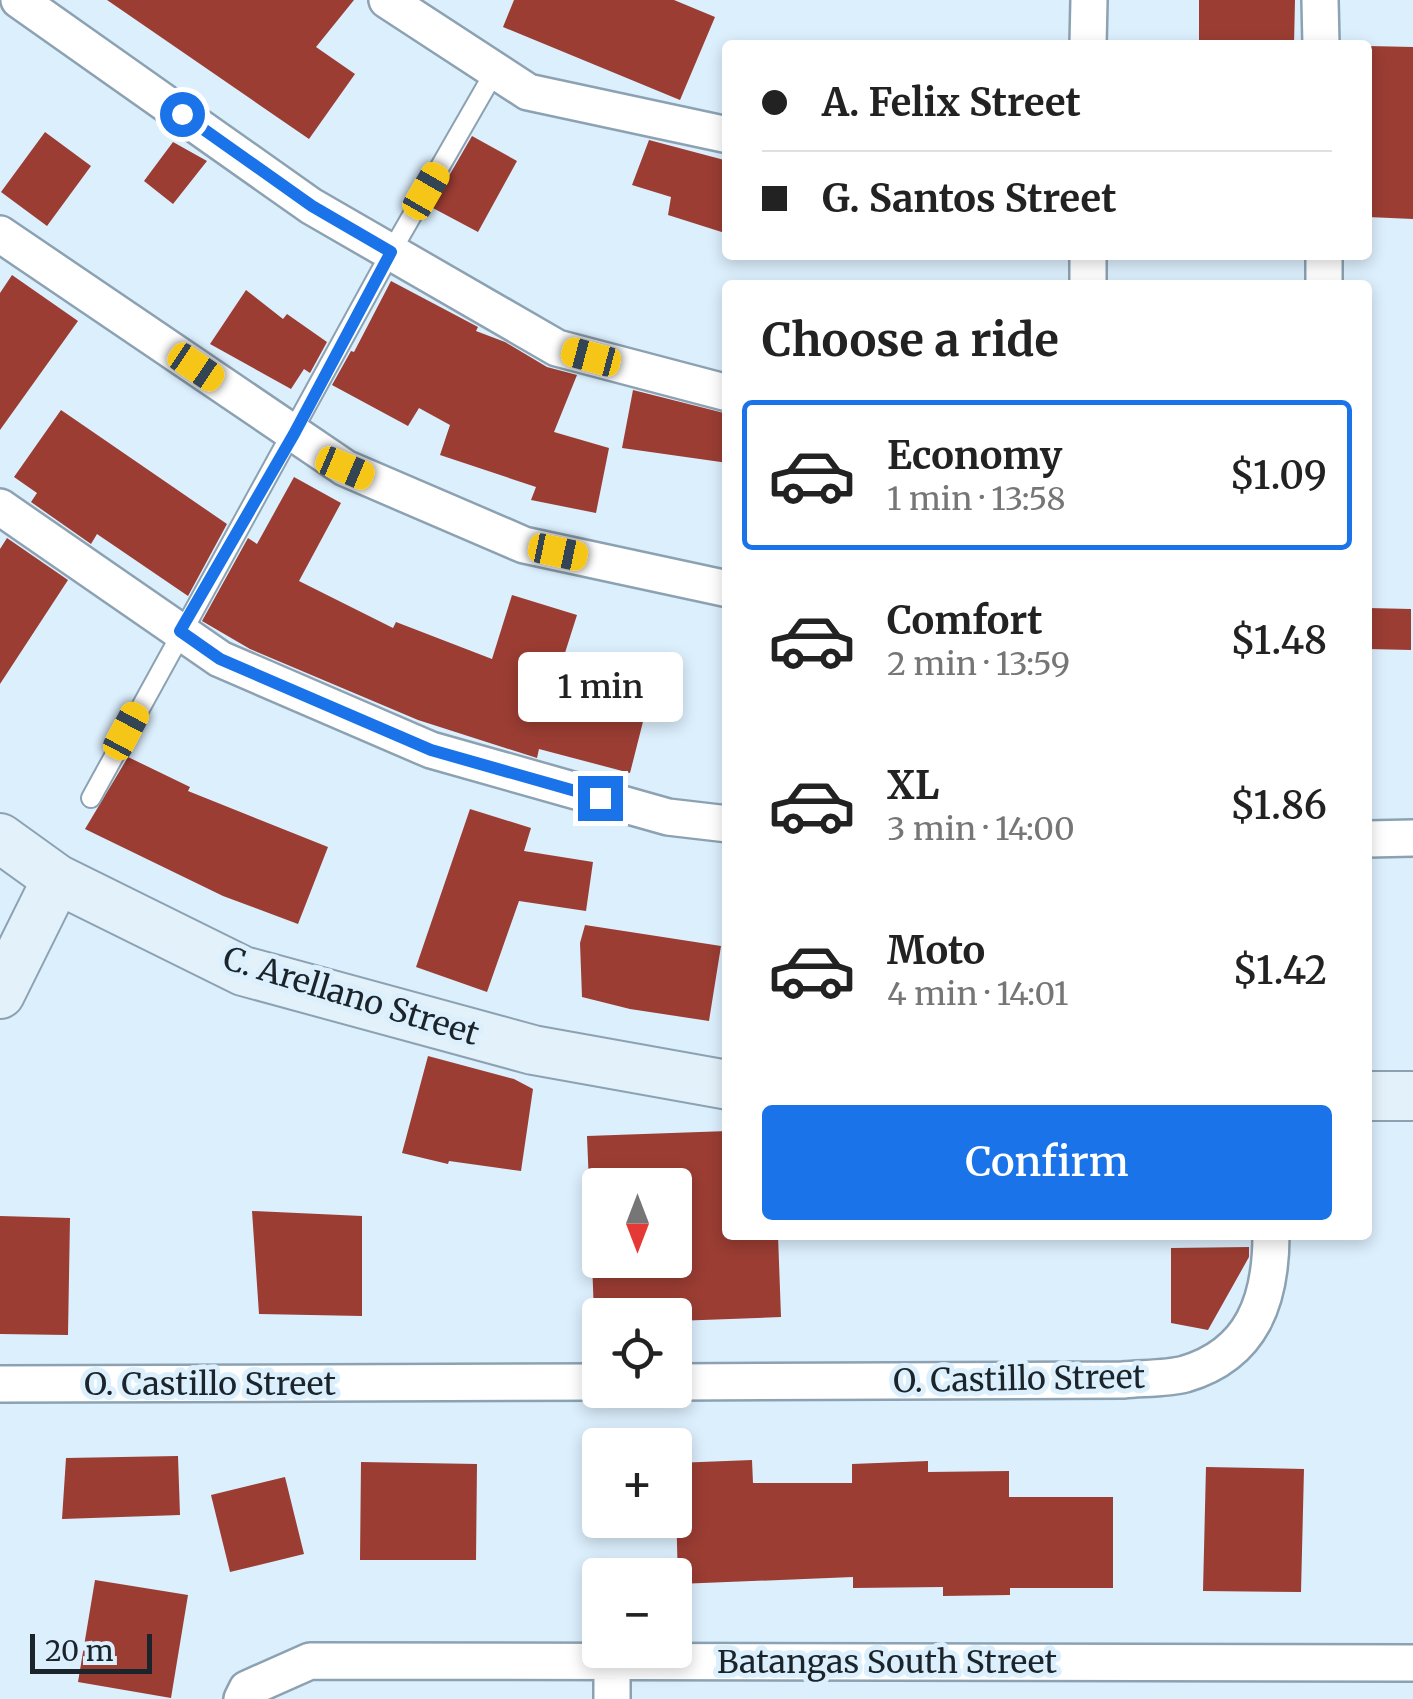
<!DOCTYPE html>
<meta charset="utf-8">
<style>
:root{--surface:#fff;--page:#f6f6f6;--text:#222;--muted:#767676;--line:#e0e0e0;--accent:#1a73e8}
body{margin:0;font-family:Merriweather,serif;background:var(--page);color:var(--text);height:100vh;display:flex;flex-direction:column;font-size:38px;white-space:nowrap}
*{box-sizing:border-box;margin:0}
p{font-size:32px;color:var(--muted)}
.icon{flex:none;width:55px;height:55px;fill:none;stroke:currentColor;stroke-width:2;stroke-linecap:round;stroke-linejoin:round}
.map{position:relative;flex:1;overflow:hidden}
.details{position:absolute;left:722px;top:280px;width:650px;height:960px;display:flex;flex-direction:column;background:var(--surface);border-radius:10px;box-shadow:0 5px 15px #0003}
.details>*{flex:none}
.hud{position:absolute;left:722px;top:40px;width:650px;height:220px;border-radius:10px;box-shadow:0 5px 15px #0003;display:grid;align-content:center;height:220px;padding:0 40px;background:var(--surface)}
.needle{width:65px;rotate:180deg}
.controls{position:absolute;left:582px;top:1168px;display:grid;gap:20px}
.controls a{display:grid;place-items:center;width:110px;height:110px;border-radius:10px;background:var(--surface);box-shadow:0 5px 15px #0003;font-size:50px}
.scale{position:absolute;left:30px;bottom:25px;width:122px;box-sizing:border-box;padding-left:10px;border:5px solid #1b242a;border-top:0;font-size:28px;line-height:35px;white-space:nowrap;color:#1b242a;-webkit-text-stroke:8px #dceffd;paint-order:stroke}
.end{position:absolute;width:45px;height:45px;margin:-22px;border:12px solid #1a73e8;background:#fff;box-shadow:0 0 0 5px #fff}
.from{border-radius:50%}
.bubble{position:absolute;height:70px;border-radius:10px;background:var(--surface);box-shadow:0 5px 15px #0003;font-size:32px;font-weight:600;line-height:70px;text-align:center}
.car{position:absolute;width:30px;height:60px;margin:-30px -15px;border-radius:12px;box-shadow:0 0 8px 2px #0007;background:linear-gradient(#f5c518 24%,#345 0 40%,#f5c518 0 76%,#345 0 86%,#f5c518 0)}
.hud b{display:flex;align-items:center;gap:35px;height:95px;font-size:38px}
.hud b+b{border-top:2px solid var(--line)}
.hud i{width:25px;height:25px;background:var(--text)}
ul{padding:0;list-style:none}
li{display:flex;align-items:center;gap:30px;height:150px;margin:0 20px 15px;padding:0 20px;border:5px solid transparent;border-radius:10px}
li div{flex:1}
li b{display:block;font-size:38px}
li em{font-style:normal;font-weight:600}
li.active{border-color:var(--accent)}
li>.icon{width:90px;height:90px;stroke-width:1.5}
h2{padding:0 40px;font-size:45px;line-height:120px}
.primary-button{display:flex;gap:20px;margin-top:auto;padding:20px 40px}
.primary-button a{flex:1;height:115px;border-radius:10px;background:var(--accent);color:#fff;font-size:40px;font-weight:600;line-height:115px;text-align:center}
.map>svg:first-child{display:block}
.building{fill:#9b3d33}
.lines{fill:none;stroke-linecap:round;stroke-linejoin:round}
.lane-casing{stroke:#8ca2b2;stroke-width:22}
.street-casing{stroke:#8ca2b2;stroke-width:40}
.secondary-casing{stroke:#8ca2b2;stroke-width:52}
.lane{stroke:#fff;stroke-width:18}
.street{stroke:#fff;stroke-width:35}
.secondary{stroke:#e3f1fa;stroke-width:48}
.route{stroke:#1a73e8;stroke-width:12}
.labels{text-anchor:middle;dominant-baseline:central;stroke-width:10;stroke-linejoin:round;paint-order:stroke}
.street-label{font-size:32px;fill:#1b242a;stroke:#dceffd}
</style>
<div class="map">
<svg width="1413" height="1699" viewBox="0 0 1413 1699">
<rect width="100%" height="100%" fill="#dceffd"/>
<path class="building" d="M107,0H354L316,47L355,74L309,139Z
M514,0H674L715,17L680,100L503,27Z
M1199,0H1295L1294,45H1199Z
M1368,46L1413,47V219L1368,217Z
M45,132L91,166L47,226L1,192Z
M472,136L517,161L478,232L431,207Z
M649,140L728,161V234L668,215L671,197L632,185Z
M173,142L207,161L173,204L144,181Z
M12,275L78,321L0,430V293Z
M391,281L478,327L476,331L505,342L547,367L577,375L554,432L609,448L596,513L531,500L536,487L440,455L450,425L419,408L408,426L332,385L351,351L354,352Z
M246,290L283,319L287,314L327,342L310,373L304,369L291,389L210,344Z
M633,390L728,414V463L622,448Z
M61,410L227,524L188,596L97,534L91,544L31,502L37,493L14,477Z
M294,477L341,503L299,581L393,628L396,622L492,659L512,595L577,615L557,678L648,702L630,773L539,749L537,758L418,720L250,649L202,621L248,538L257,544Z
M7,538L68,580L0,684V549Z
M1368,608L1411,609V650L1368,649Z
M128,757L190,787L188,791L328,847L298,924L223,896L85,829Z
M470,809L531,828L524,851L593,862L586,911L519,901L487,992L416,967Z
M585,925L721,946L709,1021L630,1009L582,997L580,943Z
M428,1056L514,1079L533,1089L521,1171L449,1161L448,1164L402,1153Z
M728,1131V1235H778L781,1317L675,1321V1315H594L592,1260H675V1185H589L587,1136Z
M252,1211L362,1216V1316L259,1314Z
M0,1216L70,1218L68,1335L0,1334Z
M1249,1247V1257L1208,1330L1171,1323V1248Z
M178,1456L180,1515L62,1519L66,1458Z
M752,1460L753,1483H852V1464L928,1461V1472L1009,1471V1497H1113V1588H1010V1595L943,1596V1587L853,1588V1577L678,1584L675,1463Z
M361,1462L477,1464L476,1560H360Z
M1206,1467L1304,1469L1301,1592L1203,1591Z
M285,1477L304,1554L230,1572L211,1495Z
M95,1580L188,1595L171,1698L78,1682Z"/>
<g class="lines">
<g class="lane-casing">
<path id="lane" d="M91,798L391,252L495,71"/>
</g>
<g class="street-casing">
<path id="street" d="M19,0L311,206L557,348L728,393
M387,0L528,92L728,135
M1320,0L1321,45
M1088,45L1089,0
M0,234L345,468L524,545L728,589
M1088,255V285
M1324,255V285
M0,507L220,659L431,750L668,817L728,824
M1368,839L1413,838
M675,1382L1123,1380C1142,1378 1166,1379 1185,1374C1253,1354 1271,1299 1271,1235
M0,1384L600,1382
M612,1661V1699
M242,1699L247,1689L310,1661L1413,1663"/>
</g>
<g class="secondary-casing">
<path id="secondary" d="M0,838L57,879L243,971L533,1050L728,1085
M0,994L57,879
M1368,1096H1413"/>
</g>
<use href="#lane" class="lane"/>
<use href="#street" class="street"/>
<use href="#secondary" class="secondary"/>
</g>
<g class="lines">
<path class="route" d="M182,114L312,206L391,252L294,434L180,631L220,659L431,750L600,798"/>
</g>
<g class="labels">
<g class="street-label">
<text transform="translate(351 996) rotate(17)">C. Arellano Street</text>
<text transform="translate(1019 1379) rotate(-1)">O. Castillo Street</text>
<text x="210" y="1384">O. Castillo Street</text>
<text x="887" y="1662">Batangas South Street</text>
</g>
</g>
</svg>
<div class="controls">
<a><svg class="needle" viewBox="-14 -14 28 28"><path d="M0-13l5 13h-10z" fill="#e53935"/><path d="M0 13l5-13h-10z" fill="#767676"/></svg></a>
<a><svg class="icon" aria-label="locate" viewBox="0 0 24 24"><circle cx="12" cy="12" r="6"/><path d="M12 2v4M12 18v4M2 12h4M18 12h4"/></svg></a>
<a>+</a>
<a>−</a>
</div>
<div class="scale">20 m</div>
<i class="end from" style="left:182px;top:114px"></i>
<i class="end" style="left:600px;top:798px"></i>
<div class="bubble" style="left:518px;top:652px;width:165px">1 min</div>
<i class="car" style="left:426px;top:191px;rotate:30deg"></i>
<i class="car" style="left:591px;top:357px;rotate:285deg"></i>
<i class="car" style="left:196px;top:367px;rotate:124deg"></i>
<i class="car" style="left:345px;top:468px;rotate:113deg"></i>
<i class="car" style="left:558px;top:552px;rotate:102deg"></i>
<i class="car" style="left:126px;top:731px;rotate:28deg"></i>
<div class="hud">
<b><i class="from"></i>A. Felix Street</b>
<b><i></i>G. Santos Street</b>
</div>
<section class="details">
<h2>Choose a ride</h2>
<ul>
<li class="active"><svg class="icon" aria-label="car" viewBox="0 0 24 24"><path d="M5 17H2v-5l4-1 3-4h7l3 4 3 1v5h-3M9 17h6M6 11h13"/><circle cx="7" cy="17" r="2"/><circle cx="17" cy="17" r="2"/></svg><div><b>Economy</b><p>1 min · 13:58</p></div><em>$1.09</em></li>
<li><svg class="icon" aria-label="car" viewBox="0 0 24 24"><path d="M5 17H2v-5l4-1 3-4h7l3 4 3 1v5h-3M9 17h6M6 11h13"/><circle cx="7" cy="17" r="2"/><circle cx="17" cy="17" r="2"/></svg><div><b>Comfort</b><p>2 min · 13:59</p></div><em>$1.48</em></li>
<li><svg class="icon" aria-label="car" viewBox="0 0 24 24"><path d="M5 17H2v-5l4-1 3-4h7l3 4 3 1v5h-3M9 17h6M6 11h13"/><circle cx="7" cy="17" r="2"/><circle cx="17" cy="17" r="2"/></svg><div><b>XL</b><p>3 min · 14:00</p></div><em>$1.86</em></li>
<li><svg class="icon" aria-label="car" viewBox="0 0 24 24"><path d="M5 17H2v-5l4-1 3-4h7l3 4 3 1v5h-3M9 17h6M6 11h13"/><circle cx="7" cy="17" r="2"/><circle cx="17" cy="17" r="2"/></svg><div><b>Moto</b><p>4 min · 14:01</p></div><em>$1.42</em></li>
</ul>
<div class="primary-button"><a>Confirm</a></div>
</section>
</div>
